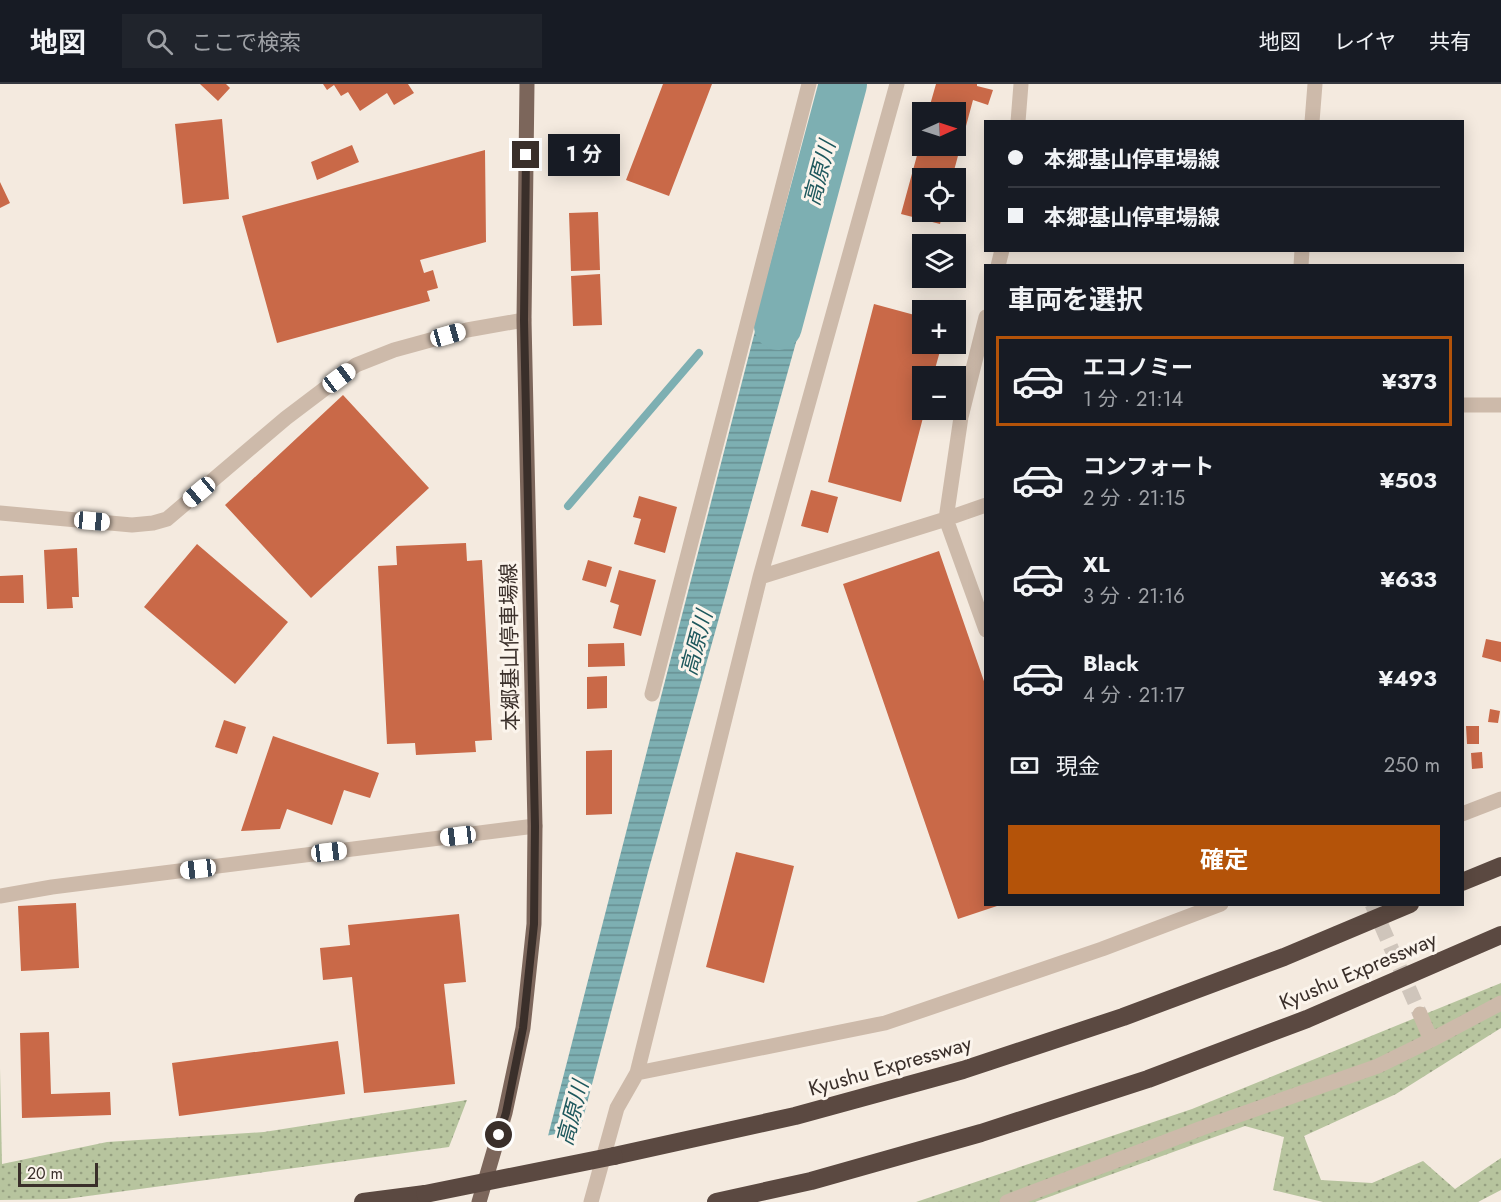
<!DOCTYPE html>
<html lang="ja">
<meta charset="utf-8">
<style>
:root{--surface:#171b24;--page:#20242c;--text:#f1f3f6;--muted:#9ea1a6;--line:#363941;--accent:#b45309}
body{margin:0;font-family:Jost,"Noto Sans JP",sans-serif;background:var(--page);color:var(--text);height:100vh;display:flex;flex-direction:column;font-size:22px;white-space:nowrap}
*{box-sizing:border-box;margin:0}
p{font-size:20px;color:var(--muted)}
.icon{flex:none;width:33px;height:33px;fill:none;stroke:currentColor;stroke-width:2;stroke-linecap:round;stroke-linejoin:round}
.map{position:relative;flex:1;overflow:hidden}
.drawer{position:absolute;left:984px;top:180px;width:480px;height:642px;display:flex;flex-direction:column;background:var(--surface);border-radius:0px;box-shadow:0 3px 15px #0003}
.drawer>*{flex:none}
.top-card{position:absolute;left:984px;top:36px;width:480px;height:132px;border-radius:0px;box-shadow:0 3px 15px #0003;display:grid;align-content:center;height:132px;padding:0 24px;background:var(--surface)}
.needle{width:39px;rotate:87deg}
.fabs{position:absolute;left:912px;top:18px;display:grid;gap:12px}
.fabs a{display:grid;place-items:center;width:54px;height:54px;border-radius:0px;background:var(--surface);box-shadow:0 3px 15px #0003;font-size:30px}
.scale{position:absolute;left:18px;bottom:15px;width:80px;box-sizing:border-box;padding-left:6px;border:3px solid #3a2f2a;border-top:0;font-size:16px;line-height:21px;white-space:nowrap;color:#3a2f2a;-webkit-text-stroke:4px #fbf4ec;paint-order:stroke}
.end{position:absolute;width:27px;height:27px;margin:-14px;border:8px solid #3a2f2a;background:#fff;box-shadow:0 0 0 3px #fff}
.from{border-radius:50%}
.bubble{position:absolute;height:42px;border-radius:0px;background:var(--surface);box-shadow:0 3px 15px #0003;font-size:20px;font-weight:700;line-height:42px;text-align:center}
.car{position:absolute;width:18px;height:36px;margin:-18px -9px;border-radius:8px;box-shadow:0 0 4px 2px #0007;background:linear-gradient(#fff 24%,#345 0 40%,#fff 0 76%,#345 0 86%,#fff 0)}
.top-card b{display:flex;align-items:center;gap:21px;height:57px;font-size:22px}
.top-card b+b{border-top:2px solid var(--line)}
.top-card i{width:15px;height:15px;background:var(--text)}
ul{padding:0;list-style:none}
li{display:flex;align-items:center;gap:18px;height:90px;margin:0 12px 9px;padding:0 12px;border:3px solid transparent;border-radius:0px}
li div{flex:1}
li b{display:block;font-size:22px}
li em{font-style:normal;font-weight:700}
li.current{border-color:var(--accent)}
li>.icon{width:54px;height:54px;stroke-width:1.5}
h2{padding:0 24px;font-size:27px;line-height:72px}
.pay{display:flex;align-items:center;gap:15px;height:66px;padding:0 24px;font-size:22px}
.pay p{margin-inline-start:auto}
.action{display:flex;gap:12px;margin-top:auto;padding:12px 24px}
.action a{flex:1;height:69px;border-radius:0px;background:var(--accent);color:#fff;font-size:24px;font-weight:700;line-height:69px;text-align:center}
header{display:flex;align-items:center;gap:36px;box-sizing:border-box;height:84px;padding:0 30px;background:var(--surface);border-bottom:2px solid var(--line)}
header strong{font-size:28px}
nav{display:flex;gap:33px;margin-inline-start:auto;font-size:21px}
.search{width:420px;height:54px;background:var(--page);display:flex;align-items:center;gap:15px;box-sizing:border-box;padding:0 21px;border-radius:0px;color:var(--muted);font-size:22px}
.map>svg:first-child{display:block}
.grass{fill:url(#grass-dots)}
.water{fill:url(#water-rules)}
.pier{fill:#f4eadf}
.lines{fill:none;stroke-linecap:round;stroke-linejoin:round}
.stream{stroke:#7dafb2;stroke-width:8}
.river{stroke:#7dafb2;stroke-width:48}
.building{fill:#c96948}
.minor-tunnel{stroke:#cfc5bb;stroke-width:15;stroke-dasharray:15 8;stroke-linecap:butt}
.minor{stroke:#cdbaaa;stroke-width:15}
.major{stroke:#7c665b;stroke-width:15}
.highway{stroke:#5b4941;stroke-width:18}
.highway-bridge{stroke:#5b4941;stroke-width:18}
.route{stroke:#3a2f2a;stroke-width:8}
.labels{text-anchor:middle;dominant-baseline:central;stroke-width:6;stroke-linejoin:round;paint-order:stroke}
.street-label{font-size:21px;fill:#3a2f2a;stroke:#fbf4ec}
.water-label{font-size:22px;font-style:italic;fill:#1e585d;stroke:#fbf4ec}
</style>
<header>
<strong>地図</strong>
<div class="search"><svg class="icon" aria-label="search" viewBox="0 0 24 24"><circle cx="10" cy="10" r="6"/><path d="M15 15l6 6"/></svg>ここで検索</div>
<nav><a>地図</a><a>レイヤ</a><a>共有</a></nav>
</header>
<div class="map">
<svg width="1501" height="1118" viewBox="0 0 1501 1118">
<defs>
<pattern id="grass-dots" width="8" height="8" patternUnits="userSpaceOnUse" patternTransform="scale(1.5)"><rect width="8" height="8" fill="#b7c49e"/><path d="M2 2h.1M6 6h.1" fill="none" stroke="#96a081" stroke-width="1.8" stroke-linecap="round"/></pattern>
<pattern id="water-rules" width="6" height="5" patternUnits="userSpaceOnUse" patternTransform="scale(1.5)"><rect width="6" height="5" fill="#7dafb2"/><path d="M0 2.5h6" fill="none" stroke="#678f91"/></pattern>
</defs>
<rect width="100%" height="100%" fill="#f4eadf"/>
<path class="grass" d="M1501,899V944L1396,1010L1304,1052L1321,1096L1372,1099L1423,1077L1455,1105L1501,1074V1106L1478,1118H1323L1273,1106L1284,1053L1245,1042L1035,1118H916L1192,1025Z
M0,984L2,1080L107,1058L264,1048L467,1016L449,1063L66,1115L0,1116Z"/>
<path class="water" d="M821,169L648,788L561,1118H531L771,185Z"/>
<path class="pier" d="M583,1045L564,1118H528L545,1052Z"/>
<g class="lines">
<path class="stream" d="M568,422L699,269"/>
<path class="river" d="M778,242L843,0"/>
</g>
<path class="building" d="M200,0H226L230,4L218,17Z
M323,0H408L414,9L394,21L387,9L360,27L348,8L341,12L334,1L327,6Z
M663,0H712L669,112L626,96Z
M936,0H977V2L993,6L988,21L973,16L952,94H922V128H943L940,140L901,130L922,53V62H956V28H928Z
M222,35L229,115L183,120L175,40Z
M352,61L359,78L317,96L311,78Z
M485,66L486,158L420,176L424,189L433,186L438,204L427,207L430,217L277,259L242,132Z
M0,98L10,119L0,124Z
M598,128L600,186L571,187L569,129Z
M600,190L602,241L573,242L571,192Z
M874,220L922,233V260H942L933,292H922V326H925L901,418L828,398Z
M343,311L429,404L311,514L225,421Z
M811,406L838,413L828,449L801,442Z
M639,412L677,423L665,469L634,460L641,435L633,433Z
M466,459L467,477L482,476L492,656L475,657L476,668L416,671L415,659L387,660L378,482L397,481L396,462Z
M197,460L288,538L235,600L144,523Z
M77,464L79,513H72L73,524L47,525L44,466Z
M939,467L986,603V820L1000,821L958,835L843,500Z
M588,476L612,483L606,503L582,496Z
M619,486L656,496L641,552L613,544L619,521L610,518Z
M23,491L24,519H0V492Z
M1486,555L1501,558V578L1482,573Z
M624,559L625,582L588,583V560Z
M607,592V624L587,625V593Z
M1490,625L1500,627L1498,639L1488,638Z
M224,636L246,643L237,670L215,663Z
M1466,642H1479V660H1467Z
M273,652L379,689L370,714L344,706L332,741L287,725L280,745L241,747Z
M612,666V730L586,731V667Z
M1482,668L1483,684L1472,685L1471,669Z
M736,768L794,782L764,899L706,883Z
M76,819L79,884L21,887L18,822Z
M459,830L466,898L444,900L455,1000L364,1009L352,893L323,896L320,864L350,861L348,841Z
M49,948L51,1010L110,1008L111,1031L22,1034L20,949Z
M338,957L345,1010L179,1032L172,979Z"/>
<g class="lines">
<path class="minor-tunnel" d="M1372,820L1420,930"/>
<path class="minor" d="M1018,38L1021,0
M1312,38L1315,0
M998,182L1002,166
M1301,182L1302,166
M986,233L961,333L946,435L986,546
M1462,321H1501
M0,429L132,441L153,439L167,435L286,334L356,281L394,266L467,246L524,236
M760,493L946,435L986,421
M652,610L809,0
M1462,730L1501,715
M0,812L52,803L535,742
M1431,956L1501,919
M637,989L885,939L1102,865L1221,820
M591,1118L617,1024L637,989L760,493L897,0
M1007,1118L1202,1044L1378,982L1431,956L1420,930"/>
<path class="major" d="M479,1118L505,1029L523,944L534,840L535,742L524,236L527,0"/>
<path class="highway" d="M1462,798L1501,782
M614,1072L795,1032L963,986L1123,933L1284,873L1410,820
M363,1118L425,1110
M716,1118L811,1097L981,1049L1148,995L1307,935L1501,851"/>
<path class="highway-bridge" d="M425,1110L614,1072"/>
</g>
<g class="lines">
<path class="route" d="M499,1051L506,1029L523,944L534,840L535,742L524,236L526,71"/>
</g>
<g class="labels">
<g class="street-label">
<text transform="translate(510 563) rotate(-91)">本郷基山停車場線</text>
<text transform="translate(1358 887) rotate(-23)">Kyushu Expressway</text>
<text transform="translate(890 982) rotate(-16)">Kyushu Expressway</text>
</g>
<g class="water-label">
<text transform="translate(819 89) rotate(-75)">高原川</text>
<text transform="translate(696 559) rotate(-75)">高原川</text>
<text transform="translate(572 1029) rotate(-75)">高原川</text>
</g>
</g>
</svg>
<div class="fabs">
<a><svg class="needle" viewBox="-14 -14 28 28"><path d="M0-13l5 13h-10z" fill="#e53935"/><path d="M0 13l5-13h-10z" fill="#9ea1a6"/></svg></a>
<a><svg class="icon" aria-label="locate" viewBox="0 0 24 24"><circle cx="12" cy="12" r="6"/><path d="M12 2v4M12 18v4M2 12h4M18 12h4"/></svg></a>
<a><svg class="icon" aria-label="layers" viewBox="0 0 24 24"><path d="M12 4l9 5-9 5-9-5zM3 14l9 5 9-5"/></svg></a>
<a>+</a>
<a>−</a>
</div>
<div class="scale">20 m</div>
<i class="end from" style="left:499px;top:1051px"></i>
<i class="end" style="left:526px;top:71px"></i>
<div class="bubble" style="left:548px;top:50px;width:72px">1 分</div>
<i class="car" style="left:448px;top:251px;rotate:74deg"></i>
<i class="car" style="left:339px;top:294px;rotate:53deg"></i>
<i class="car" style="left:199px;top:408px;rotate:230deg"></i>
<i class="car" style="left:92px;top:437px;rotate:95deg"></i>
<i class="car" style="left:458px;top:752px;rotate:263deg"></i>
<i class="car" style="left:329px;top:768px;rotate:83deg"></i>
<i class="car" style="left:198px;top:785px;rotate:263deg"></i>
<div class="top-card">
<b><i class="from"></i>本郷基山停車場線</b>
<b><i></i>本郷基山停車場線</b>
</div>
<section class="drawer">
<h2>車両を選択</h2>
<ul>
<li class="current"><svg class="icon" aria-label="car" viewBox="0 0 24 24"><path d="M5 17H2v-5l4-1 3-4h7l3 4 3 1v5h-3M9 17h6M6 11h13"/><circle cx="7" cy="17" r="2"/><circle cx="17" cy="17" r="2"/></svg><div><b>エコノミー</b><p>1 分 · 21:14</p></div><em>¥373</em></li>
<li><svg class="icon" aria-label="car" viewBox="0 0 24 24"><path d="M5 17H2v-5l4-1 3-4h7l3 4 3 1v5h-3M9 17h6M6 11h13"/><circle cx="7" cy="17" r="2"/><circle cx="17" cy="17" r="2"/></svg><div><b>コンフォート</b><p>2 分 · 21:15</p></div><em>¥503</em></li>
<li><svg class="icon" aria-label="car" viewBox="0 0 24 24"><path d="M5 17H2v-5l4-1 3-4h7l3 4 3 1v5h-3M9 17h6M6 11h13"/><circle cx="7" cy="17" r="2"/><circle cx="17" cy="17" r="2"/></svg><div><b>XL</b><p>3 分 · 21:16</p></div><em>¥633</em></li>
<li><svg class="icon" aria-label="car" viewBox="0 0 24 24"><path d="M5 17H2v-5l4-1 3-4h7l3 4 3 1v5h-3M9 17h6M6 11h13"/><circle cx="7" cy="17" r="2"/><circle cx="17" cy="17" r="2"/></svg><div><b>Black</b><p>4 分 · 21:17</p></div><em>¥493</em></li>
</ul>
<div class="pay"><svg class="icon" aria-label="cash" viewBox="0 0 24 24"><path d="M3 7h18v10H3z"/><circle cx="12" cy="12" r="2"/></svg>現金<p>250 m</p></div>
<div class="action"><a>確定</a></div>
</section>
</div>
